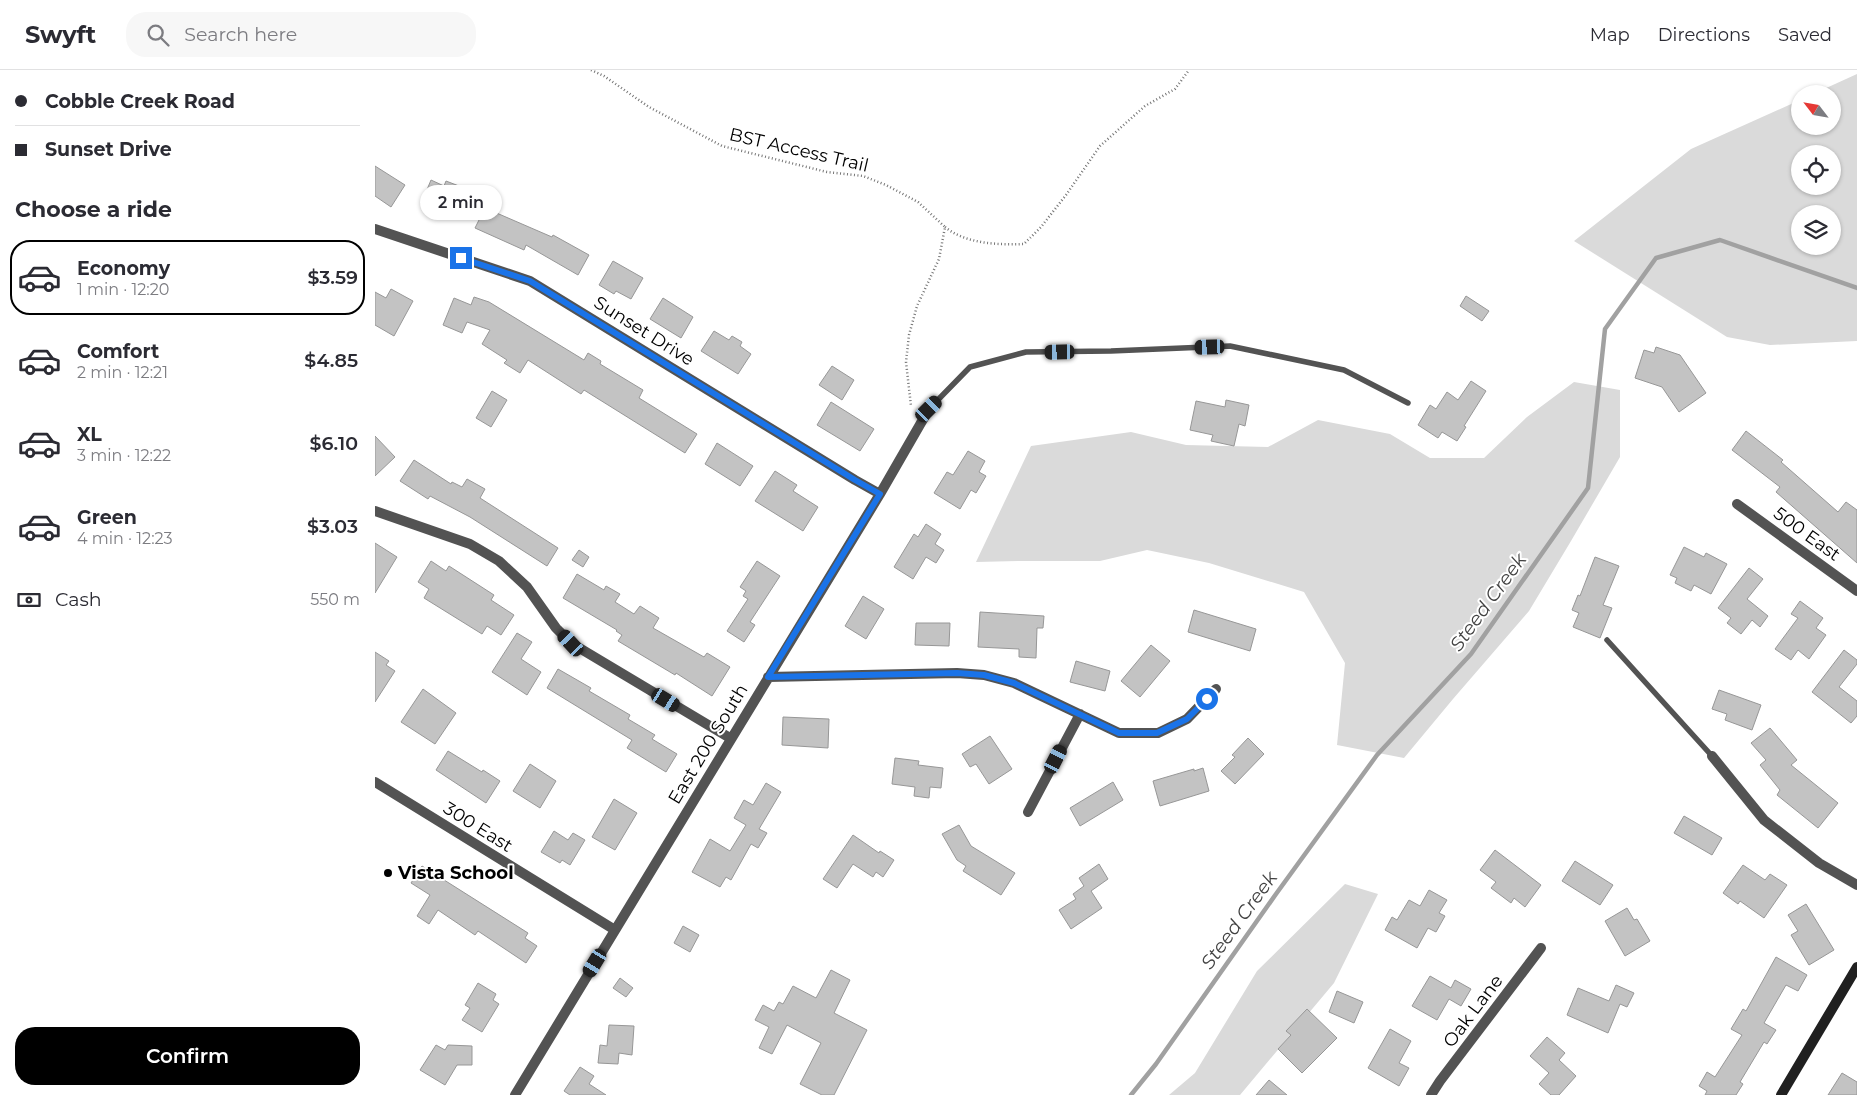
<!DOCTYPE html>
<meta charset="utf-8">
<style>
:root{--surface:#fff;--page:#f7f7f7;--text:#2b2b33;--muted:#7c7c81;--line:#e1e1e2;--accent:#000}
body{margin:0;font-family:Montserrat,sans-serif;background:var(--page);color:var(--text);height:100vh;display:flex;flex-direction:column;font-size:19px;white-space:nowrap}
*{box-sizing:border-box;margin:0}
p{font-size:16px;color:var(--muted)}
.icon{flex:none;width:28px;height:28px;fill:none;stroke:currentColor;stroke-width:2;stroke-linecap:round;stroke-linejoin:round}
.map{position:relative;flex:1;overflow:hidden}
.sheet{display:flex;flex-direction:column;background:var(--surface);width:375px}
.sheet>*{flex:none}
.hud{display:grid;align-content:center;height:110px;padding:0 15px;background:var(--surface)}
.needle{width:32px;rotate:301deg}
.tools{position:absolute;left:1416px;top:15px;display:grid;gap:10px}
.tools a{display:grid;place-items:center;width:50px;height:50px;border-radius:50%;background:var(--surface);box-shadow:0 1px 4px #0004;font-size:25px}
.end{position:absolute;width:22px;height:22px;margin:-11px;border:6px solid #1a73e8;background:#fff;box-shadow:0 0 0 2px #fff}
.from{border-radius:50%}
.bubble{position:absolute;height:35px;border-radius:18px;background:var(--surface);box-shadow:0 1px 4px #0004;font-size:16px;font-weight:600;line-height:35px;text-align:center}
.car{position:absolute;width:15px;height:30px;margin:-15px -8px;border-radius:6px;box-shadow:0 0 4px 1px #0007;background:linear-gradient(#222 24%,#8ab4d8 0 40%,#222 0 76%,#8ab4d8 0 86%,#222 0)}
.hud b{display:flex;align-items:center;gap:18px;height:48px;font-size:19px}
.hud b+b{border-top:1px solid var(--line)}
.hud i{width:12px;height:12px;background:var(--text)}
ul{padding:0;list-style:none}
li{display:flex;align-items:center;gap:15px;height:75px;margin:0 10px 8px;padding:0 5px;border:2px solid transparent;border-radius:20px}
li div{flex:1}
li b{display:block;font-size:19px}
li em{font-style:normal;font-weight:600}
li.on{border-color:var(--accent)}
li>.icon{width:45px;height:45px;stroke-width:1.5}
h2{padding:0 15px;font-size:22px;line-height:60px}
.pay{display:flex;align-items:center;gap:12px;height:55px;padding:0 15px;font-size:19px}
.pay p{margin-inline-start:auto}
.cta{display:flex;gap:10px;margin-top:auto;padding:10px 15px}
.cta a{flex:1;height:58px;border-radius:20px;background:var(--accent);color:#fff;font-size:20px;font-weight:600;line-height:58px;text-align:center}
header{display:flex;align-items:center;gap:30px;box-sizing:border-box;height:70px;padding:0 25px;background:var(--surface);border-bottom:1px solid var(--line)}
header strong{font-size:24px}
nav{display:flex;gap:28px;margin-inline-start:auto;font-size:18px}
.search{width:350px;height:45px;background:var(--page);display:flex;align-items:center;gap:12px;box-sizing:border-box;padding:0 18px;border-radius:20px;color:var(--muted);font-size:19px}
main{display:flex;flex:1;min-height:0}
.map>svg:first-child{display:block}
.green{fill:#dadada;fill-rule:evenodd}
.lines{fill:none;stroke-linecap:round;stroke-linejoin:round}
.stream{stroke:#a1a1a1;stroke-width:4.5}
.building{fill:#c3c3c3;stroke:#979797}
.path{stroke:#757575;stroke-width:2.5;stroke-dasharray:1 2.5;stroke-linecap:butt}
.lane{stroke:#535353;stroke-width:5.5}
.street{stroke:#535353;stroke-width:10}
.secondary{stroke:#202020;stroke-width:10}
.route{stroke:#1a73e8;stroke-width:6}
.poi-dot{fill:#000;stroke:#fff;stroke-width:2}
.labels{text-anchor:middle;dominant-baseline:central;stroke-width:4;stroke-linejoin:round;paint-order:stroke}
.street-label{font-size:18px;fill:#000;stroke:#fff}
.poi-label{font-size:18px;font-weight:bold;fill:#000;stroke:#fff;text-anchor:start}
.water-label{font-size:19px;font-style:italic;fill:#424242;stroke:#fff}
</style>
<header>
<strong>Swyft</strong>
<div class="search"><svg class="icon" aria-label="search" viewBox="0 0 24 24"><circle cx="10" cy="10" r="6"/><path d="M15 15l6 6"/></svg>Search here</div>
<nav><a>Map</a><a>Directions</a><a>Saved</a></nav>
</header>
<main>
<section class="sheet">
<div class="hud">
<b><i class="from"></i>Cobble Creek Road</b>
<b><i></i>Sunset Drive</b>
</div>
<h2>Choose a ride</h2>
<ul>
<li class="on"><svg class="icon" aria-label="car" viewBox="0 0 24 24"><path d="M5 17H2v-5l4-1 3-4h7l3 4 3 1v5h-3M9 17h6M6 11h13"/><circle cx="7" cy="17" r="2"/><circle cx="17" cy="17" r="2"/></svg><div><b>Economy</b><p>1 min · 12:20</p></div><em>$3.59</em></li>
<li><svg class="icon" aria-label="car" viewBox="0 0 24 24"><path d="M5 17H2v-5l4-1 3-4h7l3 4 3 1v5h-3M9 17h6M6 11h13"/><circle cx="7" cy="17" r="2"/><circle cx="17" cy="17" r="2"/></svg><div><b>Comfort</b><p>2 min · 12:21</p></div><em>$4.85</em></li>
<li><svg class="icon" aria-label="car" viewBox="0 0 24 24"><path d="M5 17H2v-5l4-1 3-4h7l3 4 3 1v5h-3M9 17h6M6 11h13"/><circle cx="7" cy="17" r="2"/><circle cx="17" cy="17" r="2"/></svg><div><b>XL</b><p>3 min · 12:22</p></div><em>$6.10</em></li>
<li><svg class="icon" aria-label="car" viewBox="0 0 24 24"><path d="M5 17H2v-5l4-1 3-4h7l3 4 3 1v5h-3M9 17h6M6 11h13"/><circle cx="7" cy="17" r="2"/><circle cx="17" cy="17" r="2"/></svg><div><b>Green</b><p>4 min · 12:23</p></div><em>$3.03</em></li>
</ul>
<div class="pay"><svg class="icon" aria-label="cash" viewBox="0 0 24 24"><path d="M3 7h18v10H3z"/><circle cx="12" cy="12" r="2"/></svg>Cash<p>550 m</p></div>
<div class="cta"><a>Confirm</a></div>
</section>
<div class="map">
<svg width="1482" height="1025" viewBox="0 0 1482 1025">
<rect width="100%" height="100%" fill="#fff"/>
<path class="green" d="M1482,4V271L1395,275L1352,267L1199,171L1316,79L1425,30V56H1458V24H1438ZM1425,84H1458V116H1425ZM1425,144H1458V176H1425Z
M1199,312L1245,320V387L1196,471L1154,541L1078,629L1029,688L962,675L970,593L929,522L834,493L772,480L725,491H643L601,492L656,376L756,362L811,375L893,377L943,350L1015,364L1055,388H1109L1152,347Z
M970,814L1003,824L959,913L865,1025H794L820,1003L882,901Z"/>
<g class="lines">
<path class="stream" d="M756,1025L781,994L901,824L1002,685L1096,584L1213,418L1230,259L1281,188L1345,170L1482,218"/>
</g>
<path class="building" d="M0,96L30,115L16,137L0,126Z
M56,110L69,116L71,111L84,116L72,145L46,134Z
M110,138L177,167L178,165L214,185L203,205L151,175L149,180L100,158Z
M238,191L268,208L256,229L241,221L239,224L224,215Z
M16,219L38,231L19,266L0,255V222L11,228Z
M1091,226L1114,241L1107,251L1085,236Z
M99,227L114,232L209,290L213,283L226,291L225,294L268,320L264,328L322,364L310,383L209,320L206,324L153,290L145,303L129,293L132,290L107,274L115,260L92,252L87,263L68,255L79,228L96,235Z
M288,228L318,247L306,268L275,249Z
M339,261L354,270L357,266L367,272L365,276L376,284L363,304L326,281Z
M1281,277L1305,285L1331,323L1304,342L1287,317L1260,308L1269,280L1279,283Z
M457,296L479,310L467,330L444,315Z
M1096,311L1111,321L1089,356L1091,357L1082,371L1067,362L1063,368L1043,355L1055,335L1061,339L1072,322L1083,330Z
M117,321L132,330L116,357L101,348Z
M851,330L874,335L870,356L864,354L859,376L836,371L838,365L815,360L821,331L850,337Z
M456,332L499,359L485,381L442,355Z
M1371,361L1408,390L1406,392L1463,442L1471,432L1482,440V493L1401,422L1405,417L1357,380Z
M0,366L20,387L0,406Z
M342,373L378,396L365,416L330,394Z
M593,381L610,391L604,402L611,406L601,423L596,420L585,439L559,423L572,402L578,405Z
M39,390L76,414L77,412L87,417L92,409L110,419L105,428L183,478L172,496L95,447L55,426L53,429L25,411Z
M400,401L422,415L418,421L443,437L428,461L380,431Z
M551,454L566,464L560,474L569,480L561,493L551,487L538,509L519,497L539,464L543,467Z
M0,473L22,487L0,523Z
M1309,477L1329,487L1331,483L1352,494L1336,524L1319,515L1316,521L1300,513L1302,508L1295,505Z
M204,480L214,487L208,497L197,490Z
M1220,487L1244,496L1228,535L1237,538L1225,568L1198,557L1204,543L1197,540L1203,525L1205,526Z
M56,491L71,501L74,496L119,525L116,530L139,545L126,565L112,556L107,564L49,528L54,519L43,512Z
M382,491L405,506L375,552L380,555L369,572L352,561L373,529L368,526L371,521L365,517Z
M1374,498L1388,509L1372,529L1393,546L1385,557L1377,550L1366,564L1352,553L1356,548L1343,538Z
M202,504L229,520L231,516L245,524L240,532L259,544L265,536L284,548L278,558L329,587L332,583L355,597L337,626L301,603L300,605L243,571L247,565L241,561L242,560L188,528Z
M488,526L509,539L491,569L470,556Z
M1425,531L1448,548L1441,558L1451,565L1434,589L1423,580L1416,590L1400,579L1423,548L1416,544Z
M819,540L881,559L875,581L813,562Z
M605,542L669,546L668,558H662L661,588L644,587V579L603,577Z
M541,553H575L574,576L540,575Z
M142,563L157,572L146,589L166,602L152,625L117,602Z
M776,575L795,591L765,627L746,611Z
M1469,580L1482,590V594L1464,617L1482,631V646L1476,653L1437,622Z
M0,582L14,591L11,595L20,601L0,632Z
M701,591L735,601L730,621L695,612Z
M183,599L216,618L214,621L255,645L253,649L280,665L277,669L302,684L291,702L252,678L257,670L172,618Z
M48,619L81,643L60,674L26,652Z
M1344,620L1386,635L1377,660L1350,650L1352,644L1337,639Z
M408,647L454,649L453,678L407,675Z
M1395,658L1422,690L1416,695L1463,733L1443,758L1402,725L1405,720L1385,695L1391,690L1376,673Z
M615,666L637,699L614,714L601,694L595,697L587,684Z
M873,668L889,684L860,714L846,701L860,687L857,685Z
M73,681L107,702L108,700L125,711L111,733L61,700Z
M520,688L544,691L543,695L568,698L566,718L555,717L554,728L539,726L540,717L517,714Z
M155,694L181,711L165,738L138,721Z
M828,698L834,721L785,736L778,711L819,699V701Z
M738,712L748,730L705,756L695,738Z
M391,713L406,722L384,759L392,763L383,778L376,774L356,810L351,807L345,817L317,802L335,769L355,781L371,755L359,748L369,730L378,735Z
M239,729L262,743L240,780L217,767Z
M1309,746L1347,768L1337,785L1299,763Z
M584,755L596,776L640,803L626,825L588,801L591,796L582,790L567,764Z
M179,761L193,770L198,763L210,770L195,795L187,790L185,793L166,782Z
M478,765L504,783L505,781L519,790L508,807L501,802L498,807L478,794L462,818L448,809Z
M1120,780L1166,815L1150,837L1139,828L1136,833L1116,818L1121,812L1105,800Z
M1200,791L1238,815L1225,835L1187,811Z
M724,794L733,809L716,821L727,838L696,859L684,840L701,829L698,824L709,816L704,808Z
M1368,795L1390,810L1395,804L1412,815L1389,848L1365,831L1363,834L1348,823Z
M47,796L153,863L150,868L162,876L151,893L103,861L100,865L63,840L54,854L42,846L55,825L36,813Z
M1054,820L1072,830L1064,843L1070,846L1061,862L1053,858L1042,878L1010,860L1017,847L1022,850L1034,830L1045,836Z
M1431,834L1459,880L1434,895L1416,865L1423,861L1413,845Z
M1252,838L1259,850L1262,849L1275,871L1250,886L1230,851Z
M308,856L324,865L315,882L299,873Z
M1401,887L1432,905L1423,921L1411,915L1389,953L1401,960L1392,974L1389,972L1365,1012L1368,1014L1361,1025H1330L1332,1021L1324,1016L1332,1002L1340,1007L1367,965L1356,959L1368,939L1371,941Z
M456,900L475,910L459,943L492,960L459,1025H447L425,1014L446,973L412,955L397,984L384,978L394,957L380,950L388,935L399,941L404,932L408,934L418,916L441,928Z
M1055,906L1076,918L1080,910L1096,919L1086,936L1074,929L1062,950L1037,936Z
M245,908L258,918L251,927L238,918Z
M103,913L121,924L118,930L124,934L107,962L87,950L95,938L90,935Z
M1241,915L1259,923L1252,937L1245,934L1233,963L1192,945L1203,918L1234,931Z
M962,921L988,932L979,953L954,942Z
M932,939L962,968L927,1003L903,979L916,965L911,961Z
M234,955L259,956L257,985L244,983L243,994L223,993L225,975L232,976Z
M1015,959L1036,971L1024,993L1034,998L1024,1016L993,998Z
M1172,967L1190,983L1184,990L1201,1006L1184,1025H1176L1164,1014L1174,1003L1155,986Z
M61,975L70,980L73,975L97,976V995H82L70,1015L45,1000Z
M205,997L219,1006L214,1014L231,1025H195L189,1021Z
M1467,1003L1482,1012V1025H1453Z
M894,1010L912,1025H881Z"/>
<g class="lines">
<path class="path" d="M216,0L229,6L274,37L347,76L452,102L488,106L511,115L543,132L570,157L564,189L542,236L534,265L531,292L536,336
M570,157C591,174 623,175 649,174L666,157L691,125L725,76L770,36L800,19L814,0"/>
<path class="lane" d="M554,339L595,297L651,282L736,281L855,276L969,300L1033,333
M1232,570L1337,686"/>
<path class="street" d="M0,159L155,211L480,410L505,424
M1362,434L1482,521
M0,441L95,474L124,491L152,517L181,558L196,573L355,668
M393,607L582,603L609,605L639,613L744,663H783L812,649L841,619
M1337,686L1389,750L1444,793L1482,815
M0,712L240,860
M653,742L705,644
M140,1025L505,424L554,339
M1056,1025L1065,1011L1166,878"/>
<path class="secondary" d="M1406,1025L1482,897"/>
</g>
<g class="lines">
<path class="route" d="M86,188L155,211L480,410L505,424L393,607L582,603L609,605L639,613L744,663H782L812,649L832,629"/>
</g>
<circle class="poi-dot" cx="13" cy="803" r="5"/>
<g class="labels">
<g class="street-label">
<text transform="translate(424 80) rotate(13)">BST Access Trail</text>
<text transform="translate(269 261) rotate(32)">Sunset Drive</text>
<text transform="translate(1432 464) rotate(36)">500 East</text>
<text transform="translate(333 674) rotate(-59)">East 200 South</text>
<text transform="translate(103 757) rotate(32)">300 East</text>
<text transform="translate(1098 941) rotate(-53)">Oak Lane</text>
</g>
<g class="poi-label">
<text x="23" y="803">Vista School</text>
</g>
<g class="water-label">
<text transform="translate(1113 532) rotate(-54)">Steed Creek</text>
<text transform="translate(864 850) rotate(-54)">Steed Creek</text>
</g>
</g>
</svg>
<div class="tools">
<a><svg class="needle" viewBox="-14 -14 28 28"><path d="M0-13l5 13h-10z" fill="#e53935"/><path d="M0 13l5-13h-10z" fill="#7c7c81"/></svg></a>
<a><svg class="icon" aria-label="locate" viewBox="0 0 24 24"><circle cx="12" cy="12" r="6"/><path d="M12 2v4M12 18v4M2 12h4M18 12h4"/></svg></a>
<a><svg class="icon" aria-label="layers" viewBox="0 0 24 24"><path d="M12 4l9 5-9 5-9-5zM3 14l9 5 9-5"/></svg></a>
</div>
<i class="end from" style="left:832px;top:629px"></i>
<i class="end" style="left:86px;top:188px"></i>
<div class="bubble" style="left:45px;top:115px;width:82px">2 min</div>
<i class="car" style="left:835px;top:277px;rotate:268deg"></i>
<i class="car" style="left:685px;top:282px;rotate:269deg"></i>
<i class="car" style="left:554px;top:339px;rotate:45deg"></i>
<i class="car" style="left:196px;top:573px;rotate:317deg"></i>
<i class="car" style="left:291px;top:630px;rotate:121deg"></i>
<i class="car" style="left:681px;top:689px;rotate:27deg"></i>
<i class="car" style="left:220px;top:893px;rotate:211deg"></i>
</div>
</main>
